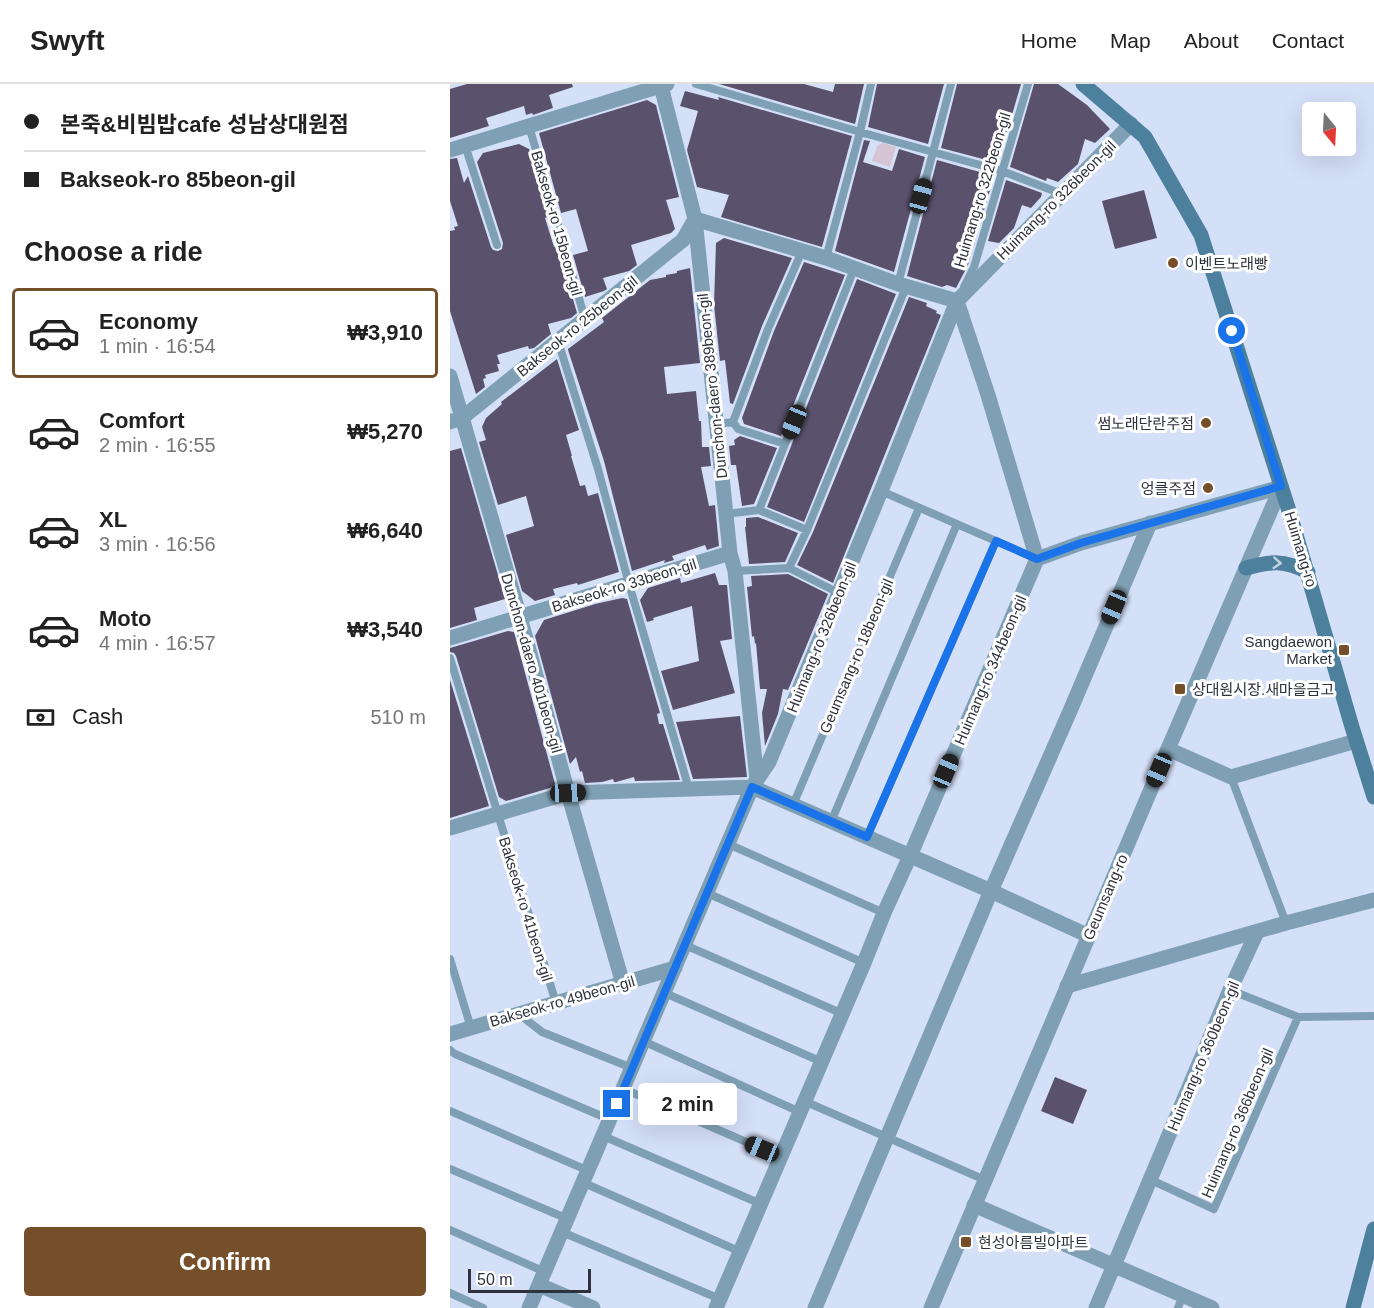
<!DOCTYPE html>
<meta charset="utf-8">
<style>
:root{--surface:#fff;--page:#f6f6f6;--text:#222;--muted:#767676;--line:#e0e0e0;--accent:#744f2a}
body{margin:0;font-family:Helvetica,"Noto Sans KR",sans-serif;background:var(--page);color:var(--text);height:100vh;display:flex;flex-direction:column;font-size:22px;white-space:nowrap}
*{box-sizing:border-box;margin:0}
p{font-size:20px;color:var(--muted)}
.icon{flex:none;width:33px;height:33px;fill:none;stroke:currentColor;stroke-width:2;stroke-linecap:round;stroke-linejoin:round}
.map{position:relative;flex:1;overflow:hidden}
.panel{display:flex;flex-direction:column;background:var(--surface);width:450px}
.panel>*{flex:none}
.banner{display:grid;align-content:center;height:132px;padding:0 24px;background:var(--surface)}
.needle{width:39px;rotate:162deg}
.controls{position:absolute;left:852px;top:18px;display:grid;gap:12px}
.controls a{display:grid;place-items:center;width:54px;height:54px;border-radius:6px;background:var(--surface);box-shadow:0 6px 24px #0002;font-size:30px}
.scale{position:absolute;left:18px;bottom:15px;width:123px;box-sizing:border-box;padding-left:6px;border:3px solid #2e323c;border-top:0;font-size:16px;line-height:21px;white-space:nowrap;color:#2e323c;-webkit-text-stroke:4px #fff;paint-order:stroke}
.end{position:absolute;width:27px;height:27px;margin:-14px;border:8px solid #1a73e8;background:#fff;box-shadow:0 0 0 3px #fff}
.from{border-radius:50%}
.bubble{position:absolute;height:42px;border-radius:6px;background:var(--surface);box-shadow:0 6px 24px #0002;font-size:20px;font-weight:700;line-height:42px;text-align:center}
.car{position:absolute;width:18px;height:36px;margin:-18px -9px;border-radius:8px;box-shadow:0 0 4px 2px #0007;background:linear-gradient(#222 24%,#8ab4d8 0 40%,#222 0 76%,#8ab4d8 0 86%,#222 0)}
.banner b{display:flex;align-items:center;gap:21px;height:57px;font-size:22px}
.banner b+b{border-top:2px solid var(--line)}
.banner i{width:15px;height:15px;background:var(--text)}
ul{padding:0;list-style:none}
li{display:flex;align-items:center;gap:18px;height:90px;margin:0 12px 9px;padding:0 12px;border:3px solid transparent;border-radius:6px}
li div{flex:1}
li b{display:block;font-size:22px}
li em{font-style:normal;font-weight:700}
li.selected{border-color:var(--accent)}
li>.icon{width:54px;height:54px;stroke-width:1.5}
h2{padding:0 24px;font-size:27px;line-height:72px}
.pay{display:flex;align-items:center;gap:15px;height:66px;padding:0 24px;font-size:22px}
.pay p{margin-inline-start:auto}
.button{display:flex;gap:12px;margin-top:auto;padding:12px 24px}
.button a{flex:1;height:69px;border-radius:6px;background:var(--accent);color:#fff;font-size:24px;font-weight:700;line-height:69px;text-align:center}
header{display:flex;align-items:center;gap:36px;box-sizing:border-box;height:84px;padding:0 30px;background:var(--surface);border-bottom:2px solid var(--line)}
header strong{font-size:28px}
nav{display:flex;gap:33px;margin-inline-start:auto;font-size:21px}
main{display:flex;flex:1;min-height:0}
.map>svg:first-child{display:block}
.green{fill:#d5c4d3}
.building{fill:#5a526d}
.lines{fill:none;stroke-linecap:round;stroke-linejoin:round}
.service{stroke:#7fa0b4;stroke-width:8}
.minor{stroke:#7fa0b4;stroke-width:15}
.tertiary{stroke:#7fa0b4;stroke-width:15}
.secondary{stroke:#4d809d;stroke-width:15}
.oneway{stroke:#c1d3dd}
.route{stroke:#1a73e8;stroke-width:8}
.poi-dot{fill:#744f2a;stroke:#fff;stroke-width:2}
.labels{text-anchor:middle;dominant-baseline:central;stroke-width:6;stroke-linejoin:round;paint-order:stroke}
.street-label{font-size:15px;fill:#2e323c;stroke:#fff}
.poi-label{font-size:15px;fill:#2e323c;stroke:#fff;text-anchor:start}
</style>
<header>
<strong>Swyft</strong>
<nav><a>Home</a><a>Map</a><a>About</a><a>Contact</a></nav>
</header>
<main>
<section class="panel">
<div class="banner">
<b><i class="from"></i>본죽&amp;비빔밥cafe 성남상대원점</b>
<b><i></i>Bakseok-ro 85beon-gil</b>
</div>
<h2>Choose a ride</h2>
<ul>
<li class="selected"><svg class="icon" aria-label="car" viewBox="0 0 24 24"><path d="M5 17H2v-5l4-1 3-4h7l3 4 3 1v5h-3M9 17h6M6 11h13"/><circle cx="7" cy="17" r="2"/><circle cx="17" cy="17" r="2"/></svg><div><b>Economy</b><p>1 min · 16:54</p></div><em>₩3,910</em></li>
<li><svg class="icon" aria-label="car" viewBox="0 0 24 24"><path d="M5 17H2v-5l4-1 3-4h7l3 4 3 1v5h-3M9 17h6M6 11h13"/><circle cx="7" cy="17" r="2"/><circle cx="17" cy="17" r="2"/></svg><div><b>Comfort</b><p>2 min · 16:55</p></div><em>₩5,270</em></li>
<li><svg class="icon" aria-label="car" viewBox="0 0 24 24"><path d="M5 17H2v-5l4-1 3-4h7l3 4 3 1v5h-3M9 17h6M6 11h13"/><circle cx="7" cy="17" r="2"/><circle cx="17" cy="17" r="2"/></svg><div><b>XL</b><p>3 min · 16:56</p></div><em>₩6,640</em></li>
<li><svg class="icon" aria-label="car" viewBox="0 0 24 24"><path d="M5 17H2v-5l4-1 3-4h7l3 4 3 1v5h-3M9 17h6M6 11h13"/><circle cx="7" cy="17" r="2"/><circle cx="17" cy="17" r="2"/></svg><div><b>Moto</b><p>4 min · 16:57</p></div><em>₩3,540</em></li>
</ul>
<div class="pay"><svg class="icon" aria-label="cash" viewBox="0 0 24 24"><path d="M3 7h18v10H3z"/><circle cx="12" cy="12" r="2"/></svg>Cash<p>510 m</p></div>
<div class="button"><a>Confirm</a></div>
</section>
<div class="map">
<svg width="924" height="1224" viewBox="0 0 924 1224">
<rect width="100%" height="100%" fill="#d4dff8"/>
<path class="green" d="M433,59L446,63L440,83L422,77L427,62Z"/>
<path class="building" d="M17,0H122L123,3L99,11L103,24L83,31L82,29L76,31L74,22L36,34L39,42L0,54V5Z
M269,0H354L383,8L385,0H414L405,40Z
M427,0H494L478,60L418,43Z
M507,0H571L548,79L491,64Z
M584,0H608L637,21L660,45L645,59L635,55L628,80L608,98L597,94L596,97L560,83Z
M235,7L269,16L268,13L402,52L372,163L271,133L279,111L247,103L237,66L248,27L230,22Z
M197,16L206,21L229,113L216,116L225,145L221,149L181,161L187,181L179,187L153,194L157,205L154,207L135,213L123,171L138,167L126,125L111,129L89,49Z
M414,56L420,57L413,78L442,87L449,65L475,73L444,188L385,167Z
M69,60L79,65L99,132L95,134L104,163L106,162L111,174L127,229L121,234L98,240L101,250L84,264L79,265L78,262L47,271L50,280H47L49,287L35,291L36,294L33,295L35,303L26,310L0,227V147L5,146L4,143L8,142L0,117V75L7,74L14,99L18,92L41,163L43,166L48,167L52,165L53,159L27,78L33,69Z
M487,76L544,92L518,181L506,204L497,201L492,203L457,192Z
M556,96L592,109L591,113L581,124L572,121L564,144L549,159L538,157Z
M694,106L707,154L665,165L652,117Z
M274,154L342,174L312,242L283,320L280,319L275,276L270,277L264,221L266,159Z
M354,178L395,191L331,352L294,340L292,334L324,247Z
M240,184L250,279L214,283L217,310L246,307L249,337H251L252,363H259L261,382L251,383L259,422L265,421L269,462L257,466L255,461L222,472L224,476L214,479L215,476L182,487L154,377L118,266V265L154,238L152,234L200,196L216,193V191L227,189V187Z
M407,195L446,210L354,438L317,423Z
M459,213L477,219L476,222L487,227L486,229L491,231L383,499L347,481L363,448Z
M107,275L129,346L116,351L122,372H121L130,402L135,401L138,412L148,409L169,488L128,501L127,499L103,505L105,511L85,517L72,507L56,451L84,442L76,412L48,421L29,358L36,356L32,343L36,334L52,320L51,318Z
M290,352L327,364L304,420L292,422L286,381H281L279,362L285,361L284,356Z
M11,364L55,515L24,524L27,536L0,544V367Z
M308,433L348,449L335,478L299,480L295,443H296V434Z
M265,489L269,501H277L282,555L270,557L285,609L223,626L211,587L249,577L242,522L203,534L204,536L197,538L190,516L198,504L230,494L231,499Z
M338,490L378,510L338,606L333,605L328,630L315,662L312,629L317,605H310L306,559L305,560L304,552L302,553L297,503L302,502L301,492Z
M172,514L177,515L210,629L207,630L209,640H213L230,696L185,697L184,693L166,698H164L163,695L152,698L135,699L132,687L130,688L126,673L120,680L85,552L94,536L145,520Z
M58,547L64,548L105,700L103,703L56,717L49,713L6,572L4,569L0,568V564Z
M0,596L39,722L0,734Z
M290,632L297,693L243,695L226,638Z
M605,993L637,1006L623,1040L591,1027Z"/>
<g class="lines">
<path class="service" d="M246,0L410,48L552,87L612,110
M79,42L135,235
M15,61L47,161
M376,174L410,48L421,0
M448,200L501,0
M514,203L524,183L578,0
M108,257L148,385L179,500L239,705
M283,338L318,245L352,167
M266,340L283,338L288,345L335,360
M431,407L587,475
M309,426L404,185
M275,430L309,426L357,446
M339,484L357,446L456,203
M285,487L339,484L389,509
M0,574L106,919
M781,693L836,839
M343,721L469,424
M381,738L507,440
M417,753L546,457
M278,760L434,829
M257,809L414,879
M235,861L393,930
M0,875L21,944
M780,906L848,933L924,932
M215,909L372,978
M69,930L92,948L182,984
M193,957L350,1028
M0,966L5,970L161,1036
M174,1005L331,1073
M354,1017L535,1096
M0,1027L139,1087
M153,1052L311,1120
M0,1085L118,1135
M701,1096L764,1125L848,933
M134,1099L291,1168
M0,1146L95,1188
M112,1148L270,1215
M0,1209L33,1224
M728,1224L733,1211"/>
<path class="minor" d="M211,2L245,135L280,469L285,487L307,696
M0,66L217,0
M245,135L376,174L448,200L507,217
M0,292L70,533L118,709L173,900
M0,338L12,334L233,156L245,135
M587,475L631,459L831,403
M0,554L280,469
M718,665L781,693L906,657
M0,744L118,709L302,703L541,807L639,852
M617,902L836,839L924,816
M0,950L225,884
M524,1121L762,1224
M89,1201L143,1224
M79,1224L302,703L319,678L431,407L507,217L681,40
M266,1224L414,879L434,829L460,772L587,475L538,311L507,217
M365,1224L541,807L620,627L700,439
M646,1224L780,906L807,848"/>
<path class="tertiary" d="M481,1224L718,665L831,403"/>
<path class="secondary" d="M633,0L695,53L751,151L840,430L902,643L924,713
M796,484C821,477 834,476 858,488
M903,1224L924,1145"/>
</g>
<defs><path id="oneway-chevron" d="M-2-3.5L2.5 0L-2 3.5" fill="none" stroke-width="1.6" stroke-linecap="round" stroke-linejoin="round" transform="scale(1.5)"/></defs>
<use class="oneway" href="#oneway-chevron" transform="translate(827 479) rotate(4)"/>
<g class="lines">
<path class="route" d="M167,1020L302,703L417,753L546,457L587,475L631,459L831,402L782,247"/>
</g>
<g class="poi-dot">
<circle cx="723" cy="179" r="6"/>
<circle cx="756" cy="339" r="6"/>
<circle cx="758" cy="404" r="6"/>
<rect x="888" y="560" width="12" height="12" rx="3"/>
<rect x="724" y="599" width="12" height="12" rx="3"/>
<rect x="510" y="1152" width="12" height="12" rx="3"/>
</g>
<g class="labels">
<g class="street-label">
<text transform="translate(532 106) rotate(-73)">Huimang-ro 322beon-gil</text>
<text transform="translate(606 116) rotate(-45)">Huimang-ro 326beon-gil</text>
<text transform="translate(107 139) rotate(74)">Bakseok-ro 15beon-gil</text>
<text transform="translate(127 242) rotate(-39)">Bakseok-ro 25beon-gil</text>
<text transform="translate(262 302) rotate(-96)">Dunchon-daero 389beon-gil</text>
<text transform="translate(851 465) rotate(73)">Huimang-ro</text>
<text transform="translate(174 501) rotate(-17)">Bakseok-ro 33beon-gil</text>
<text transform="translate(371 553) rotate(-68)">Huimang-ro 326beon-gil</text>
<text transform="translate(406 572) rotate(-67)">Geumsang-ro 18beon-gil</text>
<text transform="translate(82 579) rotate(74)">Dunchon-daero 401beon-gil</text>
<text transform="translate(540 586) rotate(-67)">Huimang-ro 344beon-gil</text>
<text transform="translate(655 813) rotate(-67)">Geumsang-ro</text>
<text transform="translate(76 825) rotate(73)">Bakseok-ro 41beon-gil</text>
<text transform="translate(112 917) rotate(-16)">Bakseok-ro 49beon-gil</text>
<text transform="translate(753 972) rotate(-67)">Huimang-ro 360beon-gil</text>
<text transform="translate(787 1039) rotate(-67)">Huimang-ro 366beon-gil</text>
</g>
<g class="poi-label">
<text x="735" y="179">이벤트노래빵</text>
<text x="744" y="339" text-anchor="end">썸노래단란주점</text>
<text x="746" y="404" text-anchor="end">엉클주점</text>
<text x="882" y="557" text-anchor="end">Sangdaewon<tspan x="882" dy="17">Market</tspan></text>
<text x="742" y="605">상대원시장.새마을금고</text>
<text x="528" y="1158">현성아름빌아파트</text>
</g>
</g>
</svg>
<div class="controls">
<a><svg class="needle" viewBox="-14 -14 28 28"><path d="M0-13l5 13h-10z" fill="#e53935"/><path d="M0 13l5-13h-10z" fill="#767676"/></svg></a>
</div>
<div class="scale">50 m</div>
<i class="end from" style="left:782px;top:247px"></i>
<i class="end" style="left:167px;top:1020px"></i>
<div class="bubble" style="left:188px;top:999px;width:99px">2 min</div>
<i class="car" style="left:471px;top:112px;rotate:15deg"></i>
<i class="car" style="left:344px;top:338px;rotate:202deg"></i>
<i class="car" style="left:664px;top:523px;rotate:203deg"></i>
<i class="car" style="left:709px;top:686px;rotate:203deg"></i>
<i class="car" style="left:496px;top:687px;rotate:23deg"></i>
<i class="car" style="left:118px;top:709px;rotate:88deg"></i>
<i class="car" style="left:312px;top:1065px;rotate:293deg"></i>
</div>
</main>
